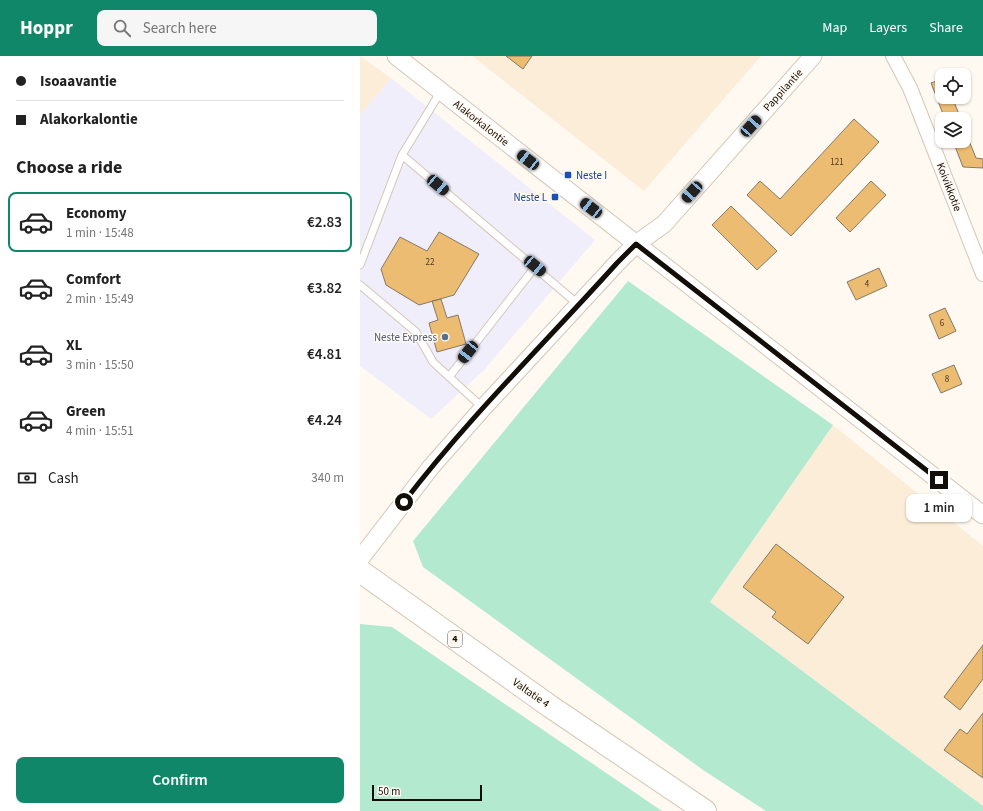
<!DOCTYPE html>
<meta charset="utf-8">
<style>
:root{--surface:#fff;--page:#f6f6f6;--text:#222;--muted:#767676;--line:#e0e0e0;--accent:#0f8768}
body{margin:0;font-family:"Source Sans 3",sans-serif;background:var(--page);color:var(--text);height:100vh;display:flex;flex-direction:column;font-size:15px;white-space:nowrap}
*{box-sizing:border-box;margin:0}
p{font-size:13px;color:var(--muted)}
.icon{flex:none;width:22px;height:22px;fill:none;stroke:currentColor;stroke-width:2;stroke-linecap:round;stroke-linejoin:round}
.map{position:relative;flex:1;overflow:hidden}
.sheet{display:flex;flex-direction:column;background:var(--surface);width:360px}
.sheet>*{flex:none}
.banner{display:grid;align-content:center;height:88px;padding:0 16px;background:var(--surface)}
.tools{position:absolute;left:575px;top:12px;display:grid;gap:8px}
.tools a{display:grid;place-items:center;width:36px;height:36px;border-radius:8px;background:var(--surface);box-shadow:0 1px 3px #0004;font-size:20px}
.scale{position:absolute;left:12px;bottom:10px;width:110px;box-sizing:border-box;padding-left:4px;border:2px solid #130e08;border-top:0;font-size:11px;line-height:14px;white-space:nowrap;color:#130e08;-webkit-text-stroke:3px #fff9f1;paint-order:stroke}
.end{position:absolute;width:18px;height:18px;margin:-9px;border:5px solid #130e08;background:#fff;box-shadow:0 0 0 2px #fff}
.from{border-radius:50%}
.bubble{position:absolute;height:28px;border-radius:8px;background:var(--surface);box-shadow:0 1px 3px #0004;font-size:13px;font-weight:600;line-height:28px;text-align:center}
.car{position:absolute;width:12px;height:24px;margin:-12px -6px;border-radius:5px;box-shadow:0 0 3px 1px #0007;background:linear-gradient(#222 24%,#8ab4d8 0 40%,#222 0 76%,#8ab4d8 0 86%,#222 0)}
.banner b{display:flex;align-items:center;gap:14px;height:38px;font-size:15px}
.banner b+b{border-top:1px solid var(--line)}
.banner i{width:10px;height:10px;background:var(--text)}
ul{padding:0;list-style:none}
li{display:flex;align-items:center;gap:12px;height:60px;margin:0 8px 6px;padding:0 8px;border:2px solid transparent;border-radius:8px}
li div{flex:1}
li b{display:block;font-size:15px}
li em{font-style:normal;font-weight:600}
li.on{border-color:var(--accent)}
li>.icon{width:36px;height:36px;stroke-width:1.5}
h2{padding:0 16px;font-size:18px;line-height:48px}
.pay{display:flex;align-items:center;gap:10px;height:44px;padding:0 16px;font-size:15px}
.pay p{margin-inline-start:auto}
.button{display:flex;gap:8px;margin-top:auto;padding:8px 16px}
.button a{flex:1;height:46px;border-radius:8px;background:var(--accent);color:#fff;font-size:16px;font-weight:600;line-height:46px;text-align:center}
header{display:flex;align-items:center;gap:24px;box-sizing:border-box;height:56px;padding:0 20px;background:var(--accent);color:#fff}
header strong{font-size:19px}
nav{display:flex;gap:22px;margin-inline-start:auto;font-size:14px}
.search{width:280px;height:36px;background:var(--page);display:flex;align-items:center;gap:10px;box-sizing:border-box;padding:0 14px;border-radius:8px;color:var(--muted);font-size:15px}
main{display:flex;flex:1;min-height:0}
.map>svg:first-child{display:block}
.commercial{fill:#f0eefb}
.built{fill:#fcedd8}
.green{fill:#b3eacf}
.building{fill:#edbc73;stroke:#857967}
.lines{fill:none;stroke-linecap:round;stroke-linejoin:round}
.service-casing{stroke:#d4c6b3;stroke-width:9}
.minor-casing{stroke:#d4c6b3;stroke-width:16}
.tertiary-casing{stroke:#d4c6b3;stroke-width:19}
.trunk-casing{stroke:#d4c6b3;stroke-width:24}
.service{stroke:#fff;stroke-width:7}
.minor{stroke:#fff;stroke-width:14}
.tertiary{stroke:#fff;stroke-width:17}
.trunk{stroke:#fff;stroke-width:22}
.route{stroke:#130e08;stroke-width:5}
.transit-dot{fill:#1a4fb4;stroke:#fff9f1;stroke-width:1.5}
.service-dot{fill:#5c6f8a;stroke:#fff9f1;stroke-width:1.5}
.labels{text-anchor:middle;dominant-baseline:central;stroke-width:3;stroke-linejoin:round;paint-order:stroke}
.number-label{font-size:9px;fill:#4a3a23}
.shield{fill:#fff9f1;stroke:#5a544e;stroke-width:1}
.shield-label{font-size:10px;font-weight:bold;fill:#130e08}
.street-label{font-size:11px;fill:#130e08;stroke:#fff9f1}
.transit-label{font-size:11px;fill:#164399;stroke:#fff9f1;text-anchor:start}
.service-label{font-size:11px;fill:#4e5e75;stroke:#fff9f1;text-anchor:end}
</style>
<header>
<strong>Hoppr</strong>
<div class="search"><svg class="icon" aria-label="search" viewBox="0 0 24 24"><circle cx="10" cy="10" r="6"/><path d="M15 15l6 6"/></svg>Search here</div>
<nav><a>Map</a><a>Layers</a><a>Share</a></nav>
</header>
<main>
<section class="sheet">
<div class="banner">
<b><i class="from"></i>Isoaavantie</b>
<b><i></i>Alakorkalontie</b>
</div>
<h2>Choose a ride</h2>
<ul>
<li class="on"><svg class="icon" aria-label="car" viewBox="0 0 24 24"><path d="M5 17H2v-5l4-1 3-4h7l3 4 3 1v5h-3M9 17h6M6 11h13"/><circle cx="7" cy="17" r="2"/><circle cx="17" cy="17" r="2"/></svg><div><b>Economy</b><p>1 min · 15:48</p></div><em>€2.83</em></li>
<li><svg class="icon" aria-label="car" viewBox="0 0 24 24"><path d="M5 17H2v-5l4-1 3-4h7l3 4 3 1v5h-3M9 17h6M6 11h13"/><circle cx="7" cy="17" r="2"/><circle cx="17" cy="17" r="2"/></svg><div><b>Comfort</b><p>2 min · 15:49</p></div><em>€3.82</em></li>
<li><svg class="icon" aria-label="car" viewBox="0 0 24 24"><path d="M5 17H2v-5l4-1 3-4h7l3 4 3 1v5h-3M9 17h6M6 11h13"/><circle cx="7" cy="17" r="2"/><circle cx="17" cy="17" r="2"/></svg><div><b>XL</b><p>3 min · 15:50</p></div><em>€4.81</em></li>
<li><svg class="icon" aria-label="car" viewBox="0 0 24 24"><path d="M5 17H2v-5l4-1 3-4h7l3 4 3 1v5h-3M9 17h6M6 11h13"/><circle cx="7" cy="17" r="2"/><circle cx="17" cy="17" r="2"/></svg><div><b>Green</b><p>4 min · 15:51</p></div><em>€4.24</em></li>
</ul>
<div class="pay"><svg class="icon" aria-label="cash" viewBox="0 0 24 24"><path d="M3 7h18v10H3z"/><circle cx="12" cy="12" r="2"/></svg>Cash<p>340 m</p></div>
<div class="button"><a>Confirm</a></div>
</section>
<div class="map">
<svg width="623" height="755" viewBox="0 0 623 755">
<rect width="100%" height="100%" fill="#fff9f1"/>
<path class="commercial" d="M31,22L235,184L124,314L71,363L0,310V59Z"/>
<path class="built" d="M0,0L31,22L0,59Z
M112,0H401L284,135Z
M473,369L623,490V750L350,546Z"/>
<path class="green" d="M268,225L473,369L350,546L623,750V755H406L343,714L63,511L53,485Z
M0,568L32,571L302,755H0Z"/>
<path class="building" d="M146,0H172L163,13Z
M582,23V41H592L601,63H585L571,27Z
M494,63L519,86L431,180L387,139L400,125L420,143Z
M604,72L616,102L623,103V112L603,111L593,85H604Z
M511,125L526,139L490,176L476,162Z
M371,150L417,195L397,214L352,169Z
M79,176L119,198L94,239L59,249L26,229L21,213L40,181L67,195Z
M519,212L527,230L496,244L487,226Z
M81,243L87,262L98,259L106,288L77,296L69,267L78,264L72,245Z
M585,252L596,275L579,283L569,259Z
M594,309L602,328L581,337L572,318Z
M416,488L484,541L448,588L412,561L416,556L383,531Z
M623,589V623L600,654L584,641Z
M623,657V722L584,694L600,673L607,678Z"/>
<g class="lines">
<g class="service-casing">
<path id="service" d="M42,99L219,249
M0,209L42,99L81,35
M0,229L56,276L73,306L123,352
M89,321L175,211"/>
</g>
<g class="minor-casing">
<path id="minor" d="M533,0L550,32L623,218"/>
</g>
<g class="tertiary-casing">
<path id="tertiary" d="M36,0L623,459
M0,503L71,411L123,352L257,207L276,188L304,168L453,0"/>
</g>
<g class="trunk-casing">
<path id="trunk" d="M0,515L191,651L345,755"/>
</g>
<use href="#service" class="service"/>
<use href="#minor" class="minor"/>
<use href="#tertiary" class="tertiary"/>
<use href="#trunk" class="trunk"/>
</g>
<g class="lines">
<path class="route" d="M44,446C109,361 186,286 257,207L276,188L579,424"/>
</g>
<g class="transit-dot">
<rect x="204" y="115" width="8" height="8" rx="2"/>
<rect x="191" y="137" width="8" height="8" rx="2"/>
</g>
<circle class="service-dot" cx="85" cy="281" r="4"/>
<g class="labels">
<g class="number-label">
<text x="477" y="106">121</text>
<text x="70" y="206">22</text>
<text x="507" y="228">4</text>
<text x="582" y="267">6</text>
<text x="587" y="323">8</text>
</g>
<rect class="shield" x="88" y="575" width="14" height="16" rx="3"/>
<g class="shield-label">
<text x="95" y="583">4</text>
</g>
<g class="street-label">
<text transform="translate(423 34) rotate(-48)">Pappilantie</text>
<text transform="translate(121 67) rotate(38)">Alakorkalontie</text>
<text transform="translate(589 131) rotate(69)">Koivikkotie</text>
<text transform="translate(171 637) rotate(35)">Valtatie 4</text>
</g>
<g class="transit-label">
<text x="216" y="119">Neste I</text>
<text x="187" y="141" text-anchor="end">Neste L</text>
</g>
<g class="service-label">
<text x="77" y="281">Neste Express</text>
</g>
</g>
</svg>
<div class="tools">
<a><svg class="icon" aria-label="locate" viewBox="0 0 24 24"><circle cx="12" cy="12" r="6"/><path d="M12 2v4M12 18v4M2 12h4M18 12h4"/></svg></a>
<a><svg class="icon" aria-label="layers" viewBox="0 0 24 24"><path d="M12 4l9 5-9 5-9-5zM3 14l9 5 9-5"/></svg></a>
</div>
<div class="scale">50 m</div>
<i class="end from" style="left:44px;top:446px"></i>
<i class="end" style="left:579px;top:424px"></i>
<div class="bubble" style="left:546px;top:438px;width:66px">1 min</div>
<i class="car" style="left:391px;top:70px;rotate:42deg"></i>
<i class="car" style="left:168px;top:104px;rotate:308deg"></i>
<i class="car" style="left:78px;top:129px;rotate:130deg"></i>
<i class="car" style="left:332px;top:136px;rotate:222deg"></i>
<i class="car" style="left:231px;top:152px;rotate:308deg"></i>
<i class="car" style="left:175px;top:210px;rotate:130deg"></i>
<i class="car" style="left:108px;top:296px;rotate:218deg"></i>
</div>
</main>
